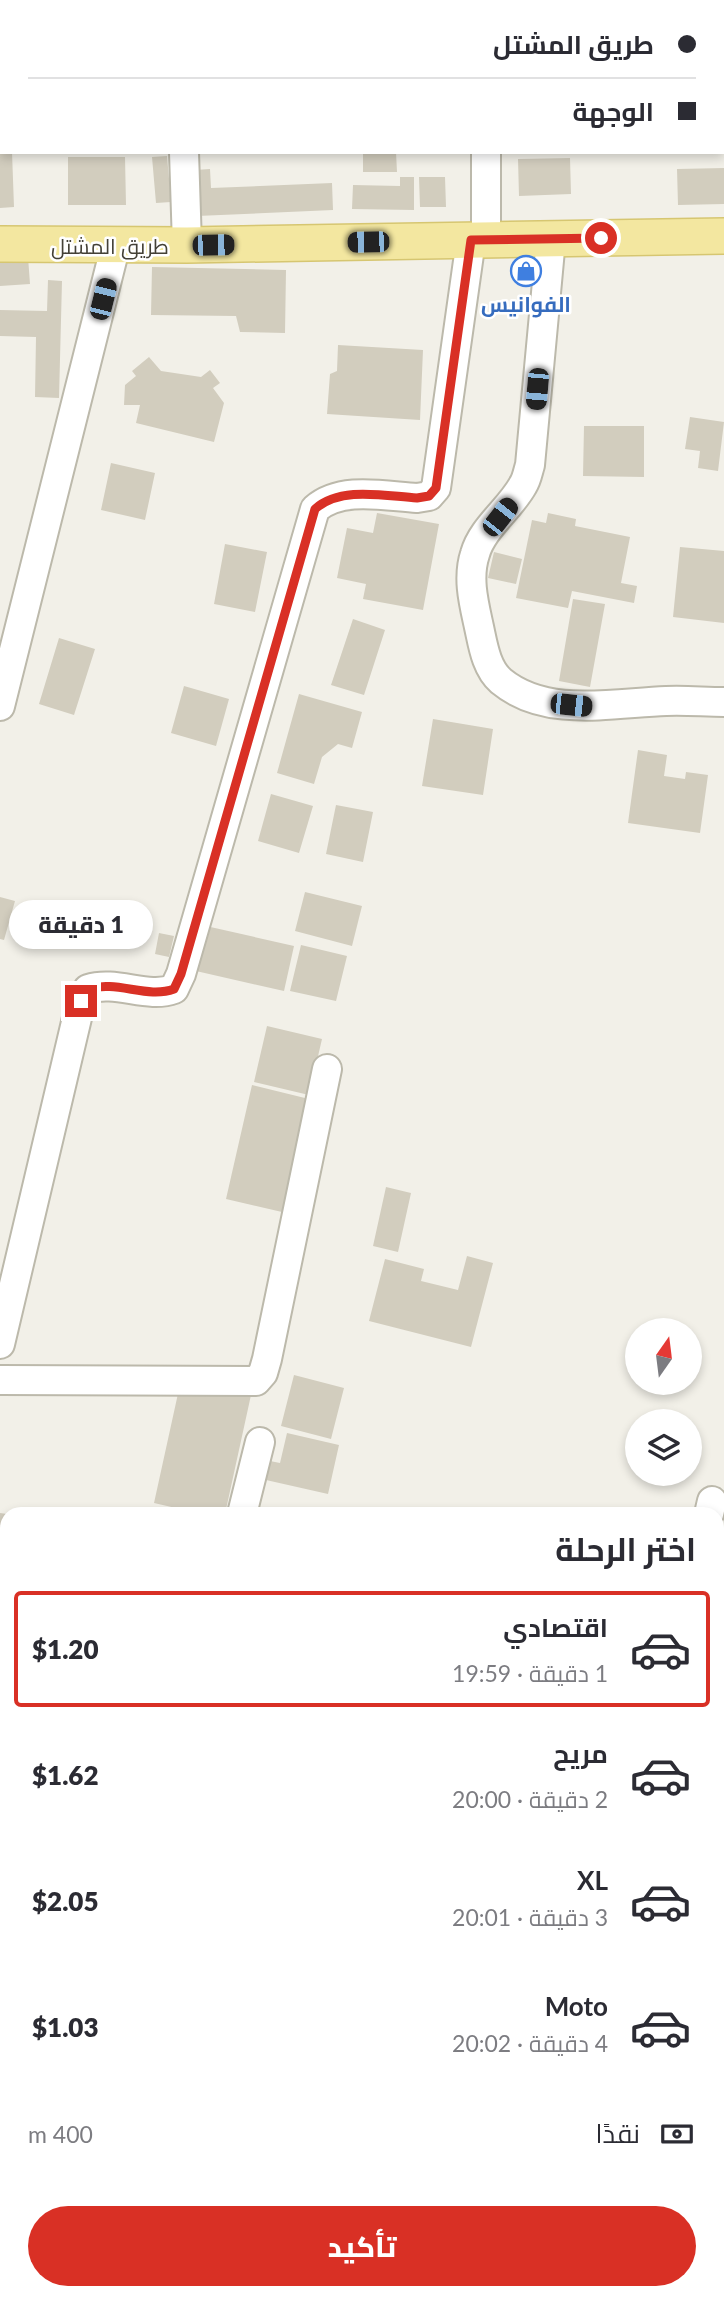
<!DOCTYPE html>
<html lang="ar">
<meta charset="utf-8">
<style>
:root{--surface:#fff;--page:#f7f7f7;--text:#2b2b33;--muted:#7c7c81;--line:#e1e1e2;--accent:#d93025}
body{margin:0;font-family:Lato,Cairo,sans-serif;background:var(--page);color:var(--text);direction:rtl;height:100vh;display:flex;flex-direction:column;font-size:26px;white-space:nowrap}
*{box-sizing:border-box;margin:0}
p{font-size:23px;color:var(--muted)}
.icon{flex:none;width:38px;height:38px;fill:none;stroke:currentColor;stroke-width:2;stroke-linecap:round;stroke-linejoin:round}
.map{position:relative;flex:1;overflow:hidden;direction:ltr}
.sheet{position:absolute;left:0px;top:1507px;width:724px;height:793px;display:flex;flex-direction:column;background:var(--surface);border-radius:21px 21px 0 0;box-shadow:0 4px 10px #0003;direction:rtl}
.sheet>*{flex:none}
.top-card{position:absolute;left:0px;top:0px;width:724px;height:154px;box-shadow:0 4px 10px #0003;direction:rtl;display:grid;align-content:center;height:154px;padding:0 28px;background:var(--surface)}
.needle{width:46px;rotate:14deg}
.fabs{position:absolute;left:625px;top:1318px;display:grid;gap:14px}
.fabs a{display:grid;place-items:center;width:77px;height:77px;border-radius:50%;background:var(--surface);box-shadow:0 4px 10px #0003;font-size:35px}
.end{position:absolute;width:32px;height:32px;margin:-16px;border:9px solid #d93025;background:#fff;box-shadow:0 0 0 4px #fff}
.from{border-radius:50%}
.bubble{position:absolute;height:49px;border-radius:24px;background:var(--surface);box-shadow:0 4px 10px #0003;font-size:23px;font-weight:800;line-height:49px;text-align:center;direction:rtl}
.car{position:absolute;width:21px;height:42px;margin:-21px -10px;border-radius:9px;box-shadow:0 0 5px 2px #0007;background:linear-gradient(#222 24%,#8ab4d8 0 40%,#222 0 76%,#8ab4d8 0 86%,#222 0)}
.top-card b{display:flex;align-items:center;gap:24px;height:66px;font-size:26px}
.top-card b+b{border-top:2px solid var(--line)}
.top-card i{width:18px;height:18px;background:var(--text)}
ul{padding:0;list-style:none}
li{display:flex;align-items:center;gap:21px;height:116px;margin:0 14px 10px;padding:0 14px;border:4px solid transparent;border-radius:7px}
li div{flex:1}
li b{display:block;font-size:26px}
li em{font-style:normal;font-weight:800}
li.on{border-color:var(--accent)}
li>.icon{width:63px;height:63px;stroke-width:1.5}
h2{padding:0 28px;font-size:32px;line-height:84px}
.pay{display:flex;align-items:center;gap:18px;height:77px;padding:0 28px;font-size:26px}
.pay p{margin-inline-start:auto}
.button{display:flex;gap:14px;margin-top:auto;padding:14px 28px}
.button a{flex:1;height:80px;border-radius:42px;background:var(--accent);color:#fff;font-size:28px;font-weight:800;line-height:80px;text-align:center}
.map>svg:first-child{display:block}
.building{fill:#d2cdbe}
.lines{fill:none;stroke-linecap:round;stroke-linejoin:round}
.minor-casing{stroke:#bcb9ab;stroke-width:32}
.major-casing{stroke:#d6c671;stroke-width:38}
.minor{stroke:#fff;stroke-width:28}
.major{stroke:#f3e7a0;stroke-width:35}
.route{stroke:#d93025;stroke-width:9}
.labels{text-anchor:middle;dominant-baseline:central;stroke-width:5;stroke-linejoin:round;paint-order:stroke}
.street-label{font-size:21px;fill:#444137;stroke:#fff}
.shop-label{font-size:21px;font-weight:bold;fill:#366cbe;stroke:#fff}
</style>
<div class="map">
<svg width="724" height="2299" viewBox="0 0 724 2299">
<rect width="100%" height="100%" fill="#f2f0e8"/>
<path class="building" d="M0,152H12L14,207L0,208Z
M363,152H396L397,172H363Z
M167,156L171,202L156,203L152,157Z
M68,157H125L126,205H68Z
M570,158L571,194L519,196L518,159Z
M724,168V204L678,205L677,169Z
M210,169L211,188L332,183L333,210L197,216L195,170Z
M400,177H414V210L352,209L353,185L400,186Z
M419,177H445L446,207H420Z
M28,257L30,284L0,286V258Z
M152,267L286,270L285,333L240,332L236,316L151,315Z
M48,280L62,281L59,398L35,397L36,337L0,336V310L47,311Z
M338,345L423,350L420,420L327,414L330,374L337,371Z
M149,357L161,371L201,377L210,370L220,383L213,388L224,403L214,442L136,423L140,405H124L125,385L136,376L132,371Z
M690,417L724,422L718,471L698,468L700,451L685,449Z
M584,426H644V477L583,476Z
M111,463L155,473L145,520L101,510Z
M377,513L439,524L423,610L363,599L366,584L337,578L347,528L373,533Z
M548,513L576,519L575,526L630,537L621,583L637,586L634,603L572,591L568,608L516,598L532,520L546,523Z
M225,544L267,552L255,612L214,604Z
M680,547L724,551V623L673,617Z
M494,552L522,559L516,584L488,578Z
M573,599L605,604L590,687L559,681Z
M353,619L385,630L364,695L331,685Z
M59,638L95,649L74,715L39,704Z
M184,686L229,699L216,746L171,733Z
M299,694L362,712L352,748L338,744L322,757L314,784L277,773Z
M433,719L493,729L483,795L422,786Z
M638,750L667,755L664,776L685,779L686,772L708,775L700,833L628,823Z
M271,794L313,806L299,853L258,841Z
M336,805L373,812L363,862L326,854Z
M305,892L362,906L352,946L295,931Z
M0,897L15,901L4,940L0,939Z
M206,926L294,946L284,991L196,971Z
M159,933L174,936L169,957L155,954Z
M301,945L347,956L336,1001L290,991Z
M267,1026L322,1039L309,1095L254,1082Z
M252,1085L309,1099L282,1212L226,1199Z
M386,1187L411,1193L398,1252L373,1246Z
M467,1256L493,1263L471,1347L369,1321L385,1259L424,1269L421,1281L458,1290Z
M294,1375L344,1388L331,1439L281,1426Z
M213,1386L251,1395L225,1514H202L154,1503L179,1389L211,1396Z
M287,1433L339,1445L328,1494L266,1480L270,1461L280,1463Z
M0,1513L7,1514V1529L0,1528Z
M6,1840H7V1916L0,1914V1863Z"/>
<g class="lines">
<g class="minor-casing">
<path id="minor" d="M180,0V2
M482,0V2
M184,152L187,245
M486,152V239
M551,239L530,465C528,471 527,479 523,485C510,509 482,528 475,554C467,578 474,604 479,627C483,645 486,668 501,681C546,718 612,703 666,701C685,700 705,702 724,702
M0,706L116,244
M0,1344L81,1001L88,989C117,980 147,999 174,989L181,974L315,509C341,486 384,496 417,498L429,496L436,488L471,240
M0,1380L256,1381L263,1373L267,1359L327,1069
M242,1514L260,1442
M709,1514L712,1501
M0,1964H7
M718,1973H724
M0,2181H7
M310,2299L312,2292
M619,2299L620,2292"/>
</g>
<g class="major-casing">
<path id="major" d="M0,244L187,245L724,236"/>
</g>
<use href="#minor" class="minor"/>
<use href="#major" class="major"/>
</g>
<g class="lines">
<path class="route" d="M81,1001L88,989C117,980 147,999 174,989L181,974L315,509C341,486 384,496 417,498L429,496L436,488L471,240L601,238"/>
</g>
<defs>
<g id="shop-ring" transform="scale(1.575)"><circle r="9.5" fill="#fff" stroke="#3f7fe0" stroke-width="1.5"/><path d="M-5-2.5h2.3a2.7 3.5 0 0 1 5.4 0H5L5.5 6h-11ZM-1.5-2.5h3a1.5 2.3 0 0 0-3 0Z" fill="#3f7fe0"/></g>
</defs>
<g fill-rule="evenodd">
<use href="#shop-ring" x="526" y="271"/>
</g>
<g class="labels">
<g class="street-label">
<text x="110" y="245">طريق المشتل</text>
</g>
<g class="shop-label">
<text x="526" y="303">الفوانيس</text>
</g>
</g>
</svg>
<div class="fabs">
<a><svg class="needle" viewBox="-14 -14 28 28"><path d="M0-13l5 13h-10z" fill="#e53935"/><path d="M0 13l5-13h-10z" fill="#7c7c81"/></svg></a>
<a><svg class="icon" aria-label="layers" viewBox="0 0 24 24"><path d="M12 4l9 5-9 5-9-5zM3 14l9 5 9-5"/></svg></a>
</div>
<i class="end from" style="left:601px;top:238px"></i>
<i class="end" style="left:81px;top:1001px"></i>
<div class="bubble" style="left:9px;top:900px;width:144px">1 دقيقة</div>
<i class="car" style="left:368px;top:242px;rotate:269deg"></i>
<i class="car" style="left:213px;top:245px;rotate:89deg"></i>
<i class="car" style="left:103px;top:299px;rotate:14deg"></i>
<i class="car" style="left:537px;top:389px;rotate:185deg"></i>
<i class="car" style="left:500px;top:517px;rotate:38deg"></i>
<i class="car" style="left:571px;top:705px;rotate:96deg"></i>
<div class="top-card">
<b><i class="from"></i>طريق المشتل</b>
<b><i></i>الوجهة</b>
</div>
<section class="sheet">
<h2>اختر الرحلة</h2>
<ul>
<li class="on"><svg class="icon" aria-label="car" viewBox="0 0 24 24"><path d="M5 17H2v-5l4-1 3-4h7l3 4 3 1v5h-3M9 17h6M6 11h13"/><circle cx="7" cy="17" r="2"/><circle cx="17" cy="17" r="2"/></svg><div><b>اقتصادي</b><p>1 دقيقة · 19:59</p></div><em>$1.20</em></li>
<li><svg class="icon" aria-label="car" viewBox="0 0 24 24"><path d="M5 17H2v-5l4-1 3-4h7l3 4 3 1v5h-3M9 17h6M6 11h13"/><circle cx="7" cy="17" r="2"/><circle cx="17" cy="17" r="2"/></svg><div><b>مريح</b><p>2 دقيقة · 20:00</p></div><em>$1.62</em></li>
<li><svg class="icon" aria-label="car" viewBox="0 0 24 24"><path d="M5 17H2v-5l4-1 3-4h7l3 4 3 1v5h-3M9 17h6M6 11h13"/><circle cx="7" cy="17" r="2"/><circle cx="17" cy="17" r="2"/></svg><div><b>XL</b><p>3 دقيقة · 20:01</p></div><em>$2.05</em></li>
<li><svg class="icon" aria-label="car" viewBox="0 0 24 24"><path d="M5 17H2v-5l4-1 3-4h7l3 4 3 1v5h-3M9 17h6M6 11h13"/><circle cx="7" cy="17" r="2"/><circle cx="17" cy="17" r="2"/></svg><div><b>Moto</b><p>4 دقيقة · 20:02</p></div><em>$1.03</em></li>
</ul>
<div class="pay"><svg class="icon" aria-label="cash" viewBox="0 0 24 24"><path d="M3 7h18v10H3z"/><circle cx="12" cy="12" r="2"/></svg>نقدًا<p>400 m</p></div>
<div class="button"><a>تأكيد</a></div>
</section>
</div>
